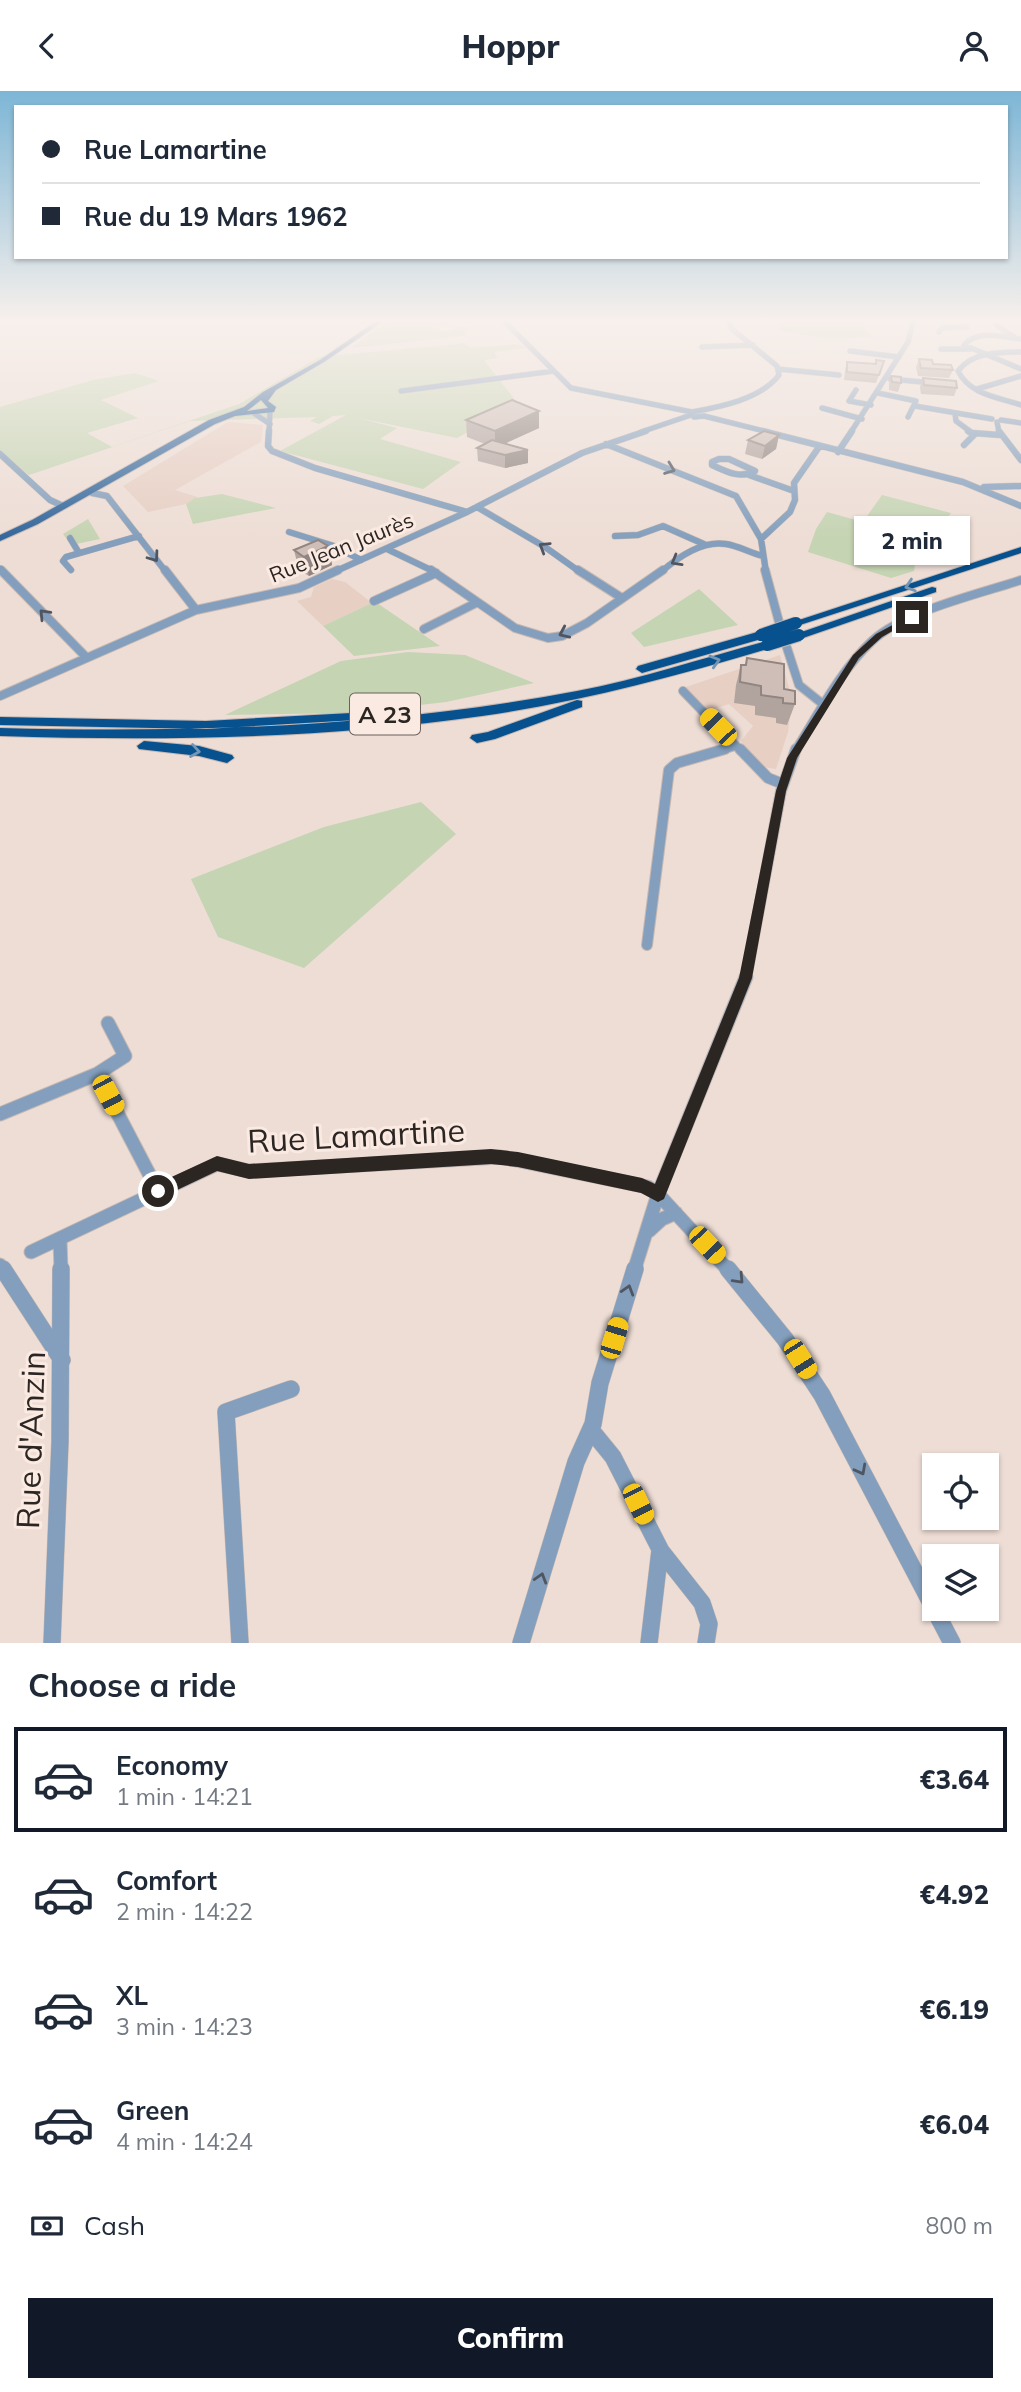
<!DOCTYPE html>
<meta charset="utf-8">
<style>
:root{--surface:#fff;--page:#f2f2f3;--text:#1f2937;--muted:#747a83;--line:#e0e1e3;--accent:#111827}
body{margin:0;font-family:Mulish,sans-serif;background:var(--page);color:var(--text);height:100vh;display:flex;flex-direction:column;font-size:26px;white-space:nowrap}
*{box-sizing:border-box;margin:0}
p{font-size:23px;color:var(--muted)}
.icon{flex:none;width:38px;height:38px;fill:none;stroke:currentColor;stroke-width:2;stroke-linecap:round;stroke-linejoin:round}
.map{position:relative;height:1552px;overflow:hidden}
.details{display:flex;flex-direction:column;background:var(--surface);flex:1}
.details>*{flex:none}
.hud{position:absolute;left:14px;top:14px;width:994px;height:154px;border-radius:0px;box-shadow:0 2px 5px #0004;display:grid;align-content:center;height:154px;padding:0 28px;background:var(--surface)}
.tools{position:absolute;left:922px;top:1362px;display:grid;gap:14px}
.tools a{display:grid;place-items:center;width:77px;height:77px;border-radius:0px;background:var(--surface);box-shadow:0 2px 5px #0004;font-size:35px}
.end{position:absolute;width:32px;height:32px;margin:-16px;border:9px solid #2c2623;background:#fff;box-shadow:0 0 0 4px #fff}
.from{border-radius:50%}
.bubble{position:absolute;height:49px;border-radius:0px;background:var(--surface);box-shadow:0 2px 5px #0004;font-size:23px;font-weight:800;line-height:49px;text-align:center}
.car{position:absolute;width:21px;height:42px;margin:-21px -10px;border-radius:9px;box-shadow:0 0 5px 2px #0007;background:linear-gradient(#f5c518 24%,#345 0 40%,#f5c518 0 76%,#345 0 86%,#f5c518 0)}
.hud b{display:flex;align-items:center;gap:24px;height:66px;font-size:26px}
.hud b+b{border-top:2px solid var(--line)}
.hud i{width:18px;height:18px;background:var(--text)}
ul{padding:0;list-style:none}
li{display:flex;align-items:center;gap:21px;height:105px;margin:0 14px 10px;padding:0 14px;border:4px solid transparent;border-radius:0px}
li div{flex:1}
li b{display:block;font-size:26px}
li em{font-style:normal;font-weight:800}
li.current{border-color:var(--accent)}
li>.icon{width:63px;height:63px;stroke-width:1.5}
h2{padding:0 28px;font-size:32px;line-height:84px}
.pay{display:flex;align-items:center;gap:18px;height:77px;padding:0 28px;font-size:26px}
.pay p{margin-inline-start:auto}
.primary-button{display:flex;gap:14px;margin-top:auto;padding:14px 28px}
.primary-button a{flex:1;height:80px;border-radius:0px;background:var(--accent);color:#fff;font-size:28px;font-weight:800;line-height:80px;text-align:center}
header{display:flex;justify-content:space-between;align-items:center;height:91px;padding:0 28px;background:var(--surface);font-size:32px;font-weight:800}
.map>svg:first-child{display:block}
.built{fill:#e7cfc4}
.green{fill:#c5d4b3}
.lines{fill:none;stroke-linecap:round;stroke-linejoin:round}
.minor-far5-casing{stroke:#c6b8b1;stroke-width:6}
.minor-far4-casing{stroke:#c6b8b1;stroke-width:7}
.minor-far3-casing{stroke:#c6b8b1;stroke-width:10}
.minor-far2-casing{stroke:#c6b8b1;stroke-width:12}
.minor-far1-casing{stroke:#c6b8b1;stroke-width:15}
.minor-casing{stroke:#c6b8b1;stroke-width:18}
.major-casing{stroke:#c6b8b1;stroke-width:2}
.highway-casing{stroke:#c6b8b1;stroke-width:2}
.minor-far5{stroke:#839fbd;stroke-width:5}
.minor-far4{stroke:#839fbd;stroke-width:6}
.minor-far3{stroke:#839fbd;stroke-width:8}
.minor-far2{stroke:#839fbd;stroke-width:10}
.minor-far1{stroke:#839fbd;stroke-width:13}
.minor{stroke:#839fbd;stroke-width:17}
.major{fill:#32669c;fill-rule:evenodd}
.highway{fill:#07518f;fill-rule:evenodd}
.highway-bridge-casing{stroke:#c6b8b1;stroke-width:14;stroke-linecap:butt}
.highway-bridge{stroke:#07518f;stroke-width:12}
.wall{fill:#b1a39d}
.shaded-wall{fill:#908580}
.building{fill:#cebeb7;stroke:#908580;stroke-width:2}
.oneway{stroke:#4f5661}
.oneway2{stroke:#7496b4}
.route{fill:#2c2623}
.labels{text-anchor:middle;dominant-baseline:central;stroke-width:6;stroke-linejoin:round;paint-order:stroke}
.far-street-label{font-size:21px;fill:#2c2623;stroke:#faeae2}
.shield{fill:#faeae2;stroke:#6a615c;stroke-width:2}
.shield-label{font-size:24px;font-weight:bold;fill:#2c2623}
.near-street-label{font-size:32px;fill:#2c2623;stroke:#faeae2}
</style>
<header><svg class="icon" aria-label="back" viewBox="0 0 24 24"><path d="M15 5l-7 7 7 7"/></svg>Hoppr<svg class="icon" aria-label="person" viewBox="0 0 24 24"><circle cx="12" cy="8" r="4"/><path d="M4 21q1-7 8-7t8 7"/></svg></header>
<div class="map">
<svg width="1021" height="1552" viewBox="0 0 1021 1552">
<rect width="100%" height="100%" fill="#edddd5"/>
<path class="built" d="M228,331L263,334L261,351L175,399L198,406L186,413L148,421L123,395Z
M332,488L345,491L372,512L323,535L297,510L311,506L314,496Z
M780,564L792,608L788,641L776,678L758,675L741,650L753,635L729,613L704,621L686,596Z"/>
<path class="green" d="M386,231H448L451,234L438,236L439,239L446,241L458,236H469L465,245L351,257Z
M776,231H860L873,246L829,248L780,240Z
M466,252L470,257L518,253L527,257L494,261L498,267L484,269L519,314L457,347L358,327L397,337L380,348L461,371L423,398L280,360L346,324L333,325L319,333L310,330L317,326L190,330L29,384L4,367L0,368V316L93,289L135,282L159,290L101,309L138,327L87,342L112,356L239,313L319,266Z
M222,403L276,417L193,433L186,413L195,407Z
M882,404L951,422L916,468L914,480L891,487L808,461L816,438L827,421L863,431Z
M88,428L100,448L76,453L72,446L66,447L63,443Z
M699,498L738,534L644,556L631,542Z
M372,512H377L440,555L354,565L323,535Z
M408,561L465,564L534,592L446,611L350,622L225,624L341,570Z
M421,711L456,743L304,877L218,846L191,788L324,736Z"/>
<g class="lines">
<g class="minor-far5-casing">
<path id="minor-far5" d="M505,231L571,297L692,321
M996,234L1014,246
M939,241L942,237L967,236
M1021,248C1003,246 978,238 964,254L1021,278
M702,256L753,254
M941,258H970
M850,260L899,266
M1021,261C999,261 972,261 958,280C970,304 998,306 1021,314
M778,278L839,284
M890,288L933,292
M977,298L1021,285
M856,299L849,310L871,314
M401,300L554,280
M878,302L916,310L908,326
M915,315L992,328
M822,317L862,328
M255,323L270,333
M955,323L956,330L971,341
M694,326L704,325L768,341
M1001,329L1021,332
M997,331L999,341
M269,341L270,321
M641,341L691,324L692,321C720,316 761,308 779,284L777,275L732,238L729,231
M851,341L908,251L913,231"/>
</g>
<g class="minor-far4-casing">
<path id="minor-far4" d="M269,340L268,355L272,360L315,377L467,421
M762,340L963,391L1021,415
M999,340L1021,369
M973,342L1000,344
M606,353L736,405L761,448L766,481
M964,354L974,344L968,340
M838,361L852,340
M0,363L50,409L63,415
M719,368H729L755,380C740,388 727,381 712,374V371Z
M749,384L794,400
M984,396L1021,395
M92,402L107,405L166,481
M477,416L545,456L580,481
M289,441L334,455L361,469
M615,445L638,444L663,435L706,454
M70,447L79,462
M761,448L790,421L795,409L794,392L819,356
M387,458L435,481
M0,478L3,481
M71,479L63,470L66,466L139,445
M334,481L467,421L582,362L646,340
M661,481C678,466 702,449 726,453C739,455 750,462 763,465"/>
</g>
<g class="minor-far3-casing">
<path id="minor-far3" d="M1,479L87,567
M165,479L196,519
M431,479L515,537L548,547L562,545L587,532L663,479
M578,479L622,507
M765,479L779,531
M374,510L436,482
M424,538L476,512
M787,557L799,594L824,614
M683,600L741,660
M0,605L196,519L299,497L338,479
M719,660L735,655
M795,660C819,622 840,580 872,550C904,520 979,503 1021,489"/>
</g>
<g class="minor-far2-casing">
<path id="minor-far2" d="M740,658L768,687L783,693
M647,854L669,679L677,672L725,658
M746,888L781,700L796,658"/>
</g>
<g class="minor-far1-casing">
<path id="minor-far1" d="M97,983L158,1100
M0,1023L97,983L125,965L108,932
M649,1140L662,1128L676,1122
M60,1148L61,1180
M31,1161L217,1073L249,1080L501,1066L648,1096L658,1103L729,1180
M0,1174L4,1180
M634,1180L658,1103L746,886"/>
</g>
<g class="minor-casing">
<path id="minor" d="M3,1178L62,1269
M728,1178L785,1248L822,1304L952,1552
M591,1339L613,1366L661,1460L702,1512L709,1533L706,1552
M52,1552L60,1350L61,1178
M240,1552L226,1321L291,1298
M521,1552L576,1371L593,1333L600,1292L635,1178
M649,1552L660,1459"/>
</g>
<g class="major-casing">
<path id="major" d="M375,231H382L324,271L276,299L268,310L276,316L274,321L235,325L215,333L38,433L0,450V444L32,429L209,329L244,316L263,301L320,269ZM261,309L268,317L247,320Z"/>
</g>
<g class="highway-casing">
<path id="highway" d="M1021,456V462L800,534L796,535L790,532Z
M932,496L936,497V501L803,547H795L793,544Z
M761,540L767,544L765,547L642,582L636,578L638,575Z
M767,550L773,554L771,557C676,585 581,611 482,625C322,648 161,650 0,645V637C194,642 386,636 577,600C641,588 703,567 767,550Z
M577,609L582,610V616L495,648L477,652L470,647L472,644L488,641Z
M351,622L358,626L356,629L206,638L0,634V626L206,630Z
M144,650L199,655L232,664L234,667L227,672L199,665L139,658L137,655Z"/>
</g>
<use href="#minor-far5" class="minor-far5"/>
<use href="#minor-far4" class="minor-far4"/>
<use href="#minor-far3" class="minor-far3"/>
<use href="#minor-far2" class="minor-far2"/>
<use href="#minor-far1" class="minor-far1"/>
<use href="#minor" class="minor"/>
<use href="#major" class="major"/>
<use href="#highway" class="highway"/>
<g class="highway-bridge-casing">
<path id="highway-bridge" d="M761,544L796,532
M767,554L799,544"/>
</g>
<use href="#highway-bridge" class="highway-bridge"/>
</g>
<path class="wall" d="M919,268L953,279L949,287L918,285L916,276Z
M876,269L884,270L876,292L844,289L845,279L847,271L874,273Z
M891,285L901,292L898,301L889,299V293Z
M923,287L957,297L954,305L921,303L920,296Z
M539,320V337L504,353L528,359V372L505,377L478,370L477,357L485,353L467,346L466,329Z
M779,344L776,358L762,368L745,363L748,349Z
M328,455L332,474L309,485L299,479L294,459Z
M747,567L784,598L795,613L787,634L776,632V627L755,624V615L734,612L736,594L741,574H745Z"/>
<path class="shaded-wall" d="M539,320V337L495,357V340Z
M779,344L776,358L762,368L765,355Z
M528,359V372L505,377V364Z
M328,455L332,474L309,485L304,466Z"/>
<path class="building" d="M919,268L932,269L933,273L951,274L953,279L921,277Z
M876,269L884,270L879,284L847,281V271L876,273Z
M891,285L901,286V292L892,291Z
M923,287L956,290L957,297L924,294Z
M512,309L539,320L495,340L466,329Z
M764,340L779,344L765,355L748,349Z
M492,349L528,359L505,364L477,357Z
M318,449L328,455L304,466L294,459Z
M747,567L784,573V598L795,600V613L783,612V607L761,604V595L740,591L741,574H746Z"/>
<defs><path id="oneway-chevron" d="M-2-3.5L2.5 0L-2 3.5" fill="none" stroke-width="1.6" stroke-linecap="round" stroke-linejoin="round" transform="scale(1.75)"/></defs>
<g class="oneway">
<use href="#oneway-chevron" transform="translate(670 378) rotate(21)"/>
<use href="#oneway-chevron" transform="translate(544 456) rotate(-148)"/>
<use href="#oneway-chevron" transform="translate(154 466) rotate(54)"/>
<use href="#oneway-chevron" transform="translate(676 470) rotate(150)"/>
<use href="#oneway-chevron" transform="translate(44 523) rotate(-134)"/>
<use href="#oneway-chevron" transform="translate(564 542) rotate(156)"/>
<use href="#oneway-chevron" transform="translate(739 1188) rotate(47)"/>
<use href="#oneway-chevron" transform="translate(628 1199) rotate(-73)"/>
<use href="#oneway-chevron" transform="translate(861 1379) rotate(62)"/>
<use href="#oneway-chevron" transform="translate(541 1487) rotate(-73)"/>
</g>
<g class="oneway2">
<use href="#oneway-chevron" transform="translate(910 495) rotate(162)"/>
<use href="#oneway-chevron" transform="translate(715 570) rotate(-16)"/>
<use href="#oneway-chevron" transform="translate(195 660) rotate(9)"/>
</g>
<linearGradient id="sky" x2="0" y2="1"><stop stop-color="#7db6d6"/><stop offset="0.51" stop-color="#f7f0ec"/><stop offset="1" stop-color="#f7f0ec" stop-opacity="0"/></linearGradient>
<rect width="1021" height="449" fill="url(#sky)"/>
<path class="route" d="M909,525L917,526L882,546L859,567L797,667L786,700L752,887L664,1108L658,1111L641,1102L518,1076L491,1073L249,1088L217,1080L158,1108L152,1106L150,1100L152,1095L217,1065L249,1073L491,1058L518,1061L642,1087L655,1093L739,887L776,700L787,667L853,564L876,543Z"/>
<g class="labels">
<g class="far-street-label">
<text transform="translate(341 456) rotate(-22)">Rue Jean Jaurès</text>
</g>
<rect class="shield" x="350" y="602.5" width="70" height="41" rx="5"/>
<g class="shield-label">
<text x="385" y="623">A 23</text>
</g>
<g class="near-street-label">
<text transform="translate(356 1044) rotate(-3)">Rue Lamartine</text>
<text transform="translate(30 1349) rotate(-88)">Rue d'Anzin</text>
</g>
</g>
</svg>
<div class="tools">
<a><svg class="icon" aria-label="locate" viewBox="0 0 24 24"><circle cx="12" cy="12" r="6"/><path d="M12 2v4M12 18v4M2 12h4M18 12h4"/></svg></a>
<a><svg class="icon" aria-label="layers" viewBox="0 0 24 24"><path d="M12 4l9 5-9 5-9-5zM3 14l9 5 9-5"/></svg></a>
</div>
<i class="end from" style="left:158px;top:1100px"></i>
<i class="end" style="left:912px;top:526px"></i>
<div class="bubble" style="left:854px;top:425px;width:116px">2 min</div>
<i class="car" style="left:718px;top:636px;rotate:316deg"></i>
<i class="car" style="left:108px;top:1004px;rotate:152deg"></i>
<i class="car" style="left:707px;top:1154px;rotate:137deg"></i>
<i class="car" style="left:614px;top:1247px;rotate:17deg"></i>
<i class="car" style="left:800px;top:1268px;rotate:148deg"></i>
<i class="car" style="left:638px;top:1413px;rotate:154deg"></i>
<div class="hud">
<b><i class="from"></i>Rue Lamartine</b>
<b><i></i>Rue du 19 Mars 1962</b>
</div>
</div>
<section class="details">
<h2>Choose a ride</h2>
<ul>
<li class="current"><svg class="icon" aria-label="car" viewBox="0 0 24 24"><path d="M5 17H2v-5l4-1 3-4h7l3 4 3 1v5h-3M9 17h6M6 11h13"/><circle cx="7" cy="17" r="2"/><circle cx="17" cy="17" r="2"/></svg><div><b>Economy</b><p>1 min · 14:21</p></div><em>€3.64</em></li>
<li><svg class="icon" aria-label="car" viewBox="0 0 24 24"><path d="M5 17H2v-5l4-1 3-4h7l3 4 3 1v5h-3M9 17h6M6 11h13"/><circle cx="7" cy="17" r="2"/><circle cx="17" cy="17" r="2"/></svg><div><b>Comfort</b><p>2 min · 14:22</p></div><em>€4.92</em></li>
<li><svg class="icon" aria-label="car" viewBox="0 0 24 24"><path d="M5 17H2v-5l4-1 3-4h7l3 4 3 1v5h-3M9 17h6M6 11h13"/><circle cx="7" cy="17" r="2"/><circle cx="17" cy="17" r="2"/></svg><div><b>XL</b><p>3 min · 14:23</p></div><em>€6.19</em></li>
<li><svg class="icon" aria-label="car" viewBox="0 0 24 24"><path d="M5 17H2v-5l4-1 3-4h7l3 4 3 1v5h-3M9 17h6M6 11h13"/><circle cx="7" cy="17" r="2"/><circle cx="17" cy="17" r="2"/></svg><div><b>Green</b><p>4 min · 14:24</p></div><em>€6.04</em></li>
</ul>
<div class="pay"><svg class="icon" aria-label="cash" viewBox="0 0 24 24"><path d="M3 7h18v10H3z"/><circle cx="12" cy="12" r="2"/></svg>Cash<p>800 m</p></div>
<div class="primary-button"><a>Confirm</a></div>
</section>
